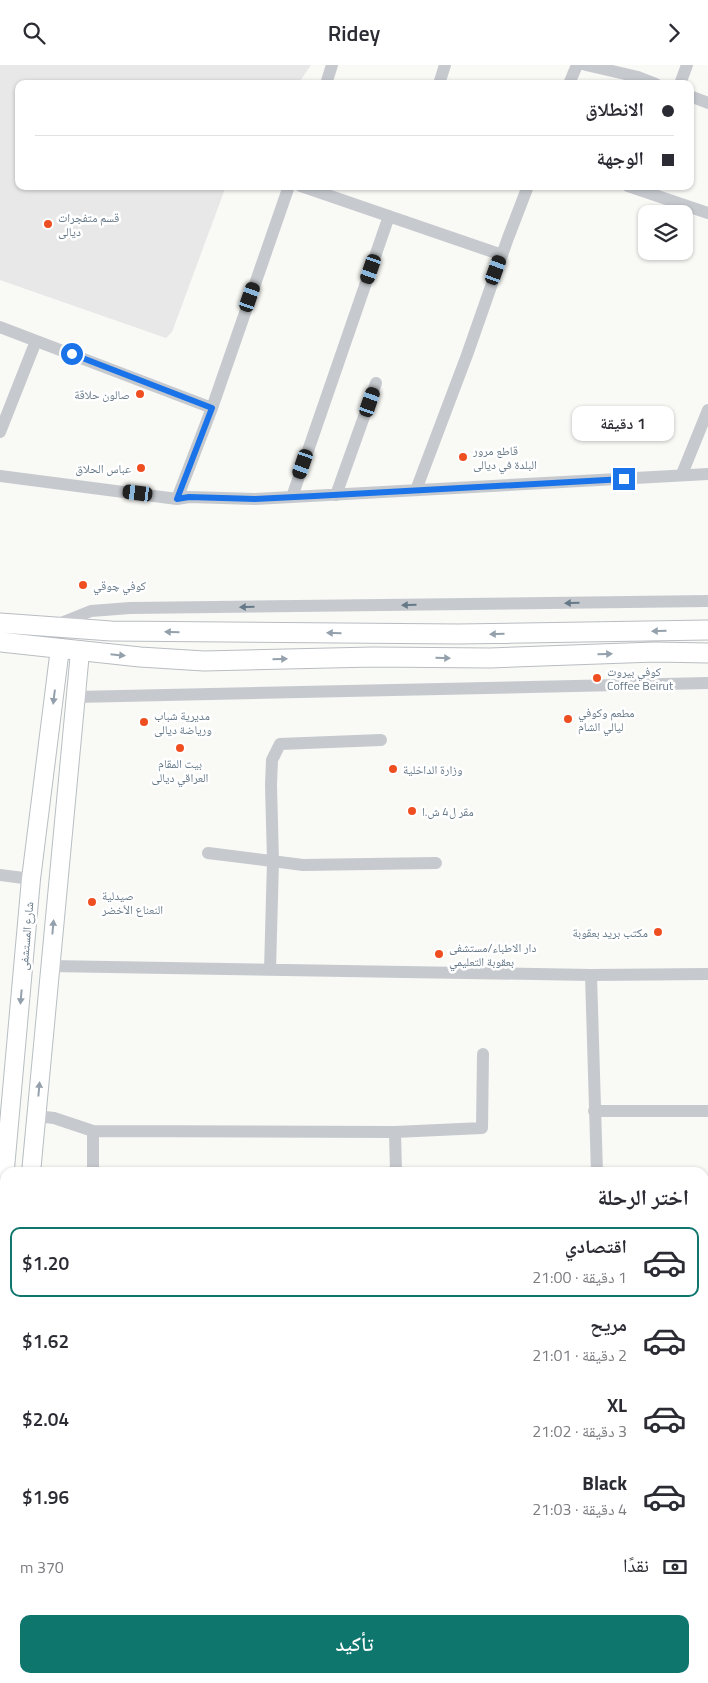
<!DOCTYPE html>
<html lang="ar">
<meta charset="utf-8">
<style>
:root{--surface:#fff;--page:#f2f2f3;--text:#2b2b33;--muted:#7c7c81;--line:#e1e1e2;--accent:#0f766e}
body{margin:0;font-family:"Titillium Web","Noto Naskh Arabic",sans-serif;background:var(--page);color:var(--text);direction:rtl;height:100vh;display:flex;flex-direction:column;font-size:19px;white-space:nowrap}
*{box-sizing:border-box;margin:0}
p{font-size:16px;color:var(--muted)}
.icon{flex:none;width:28px;height:28px;fill:none;stroke:currentColor;stroke-width:2;stroke-linecap:round;stroke-linejoin:round}
.map{position:relative;flex:1;overflow:hidden;direction:ltr}
.panel{position:absolute;left:0px;top:1102px;width:709px;height:516px;display:flex;flex-direction:column;background:var(--surface);border-radius:15px 15px 0 0;box-shadow:0 1px 4px #0004;direction:rtl}
.panel>*{flex:none}
.hud{position:absolute;left:15px;top:15px;width:679px;height:110px;border-radius:10px;box-shadow:0 1px 4px #0004;direction:rtl;display:grid;align-content:center;height:110px;padding:0 20px;background:var(--surface)}
.controls{position:absolute;left:638px;top:140px;display:grid;gap:10px}
.controls a{display:grid;place-items:center;width:55px;height:55px;border-radius:10px;background:var(--surface);box-shadow:0 1px 4px #0004;font-size:25px}
.end{position:absolute;width:22px;height:22px;margin:-11px;border:6px solid #1a73e8;background:#fff;box-shadow:0 0 0 2px #fff}
.from{border-radius:50%}
.bubble{position:absolute;height:35px;border-radius:10px;background:var(--surface);box-shadow:0 1px 4px #0004;font-size:16px;font-weight:600;line-height:35px;text-align:center;direction:rtl}
.car{position:absolute;width:15px;height:30px;margin:-15px -8px;border-radius:6px;box-shadow:0 0 4px 1px #0007;background:linear-gradient(#222 24%,#8ab4d8 0 40%,#222 0 76%,#8ab4d8 0 86%,#222 0)}
.hud b{display:flex;align-items:center;gap:18px;height:48px;font-size:19px}
.hud b+b{border-top:1px solid var(--line)}
.hud i{width:12px;height:12px;background:var(--text)}
ul{padding:0;list-style:none}
li{display:flex;align-items:center;gap:15px;height:70px;margin:0 10px 8px;padding:0 10px;border:2px solid transparent;border-radius:10px}
li div{flex:1}
li b{display:block;font-size:19px}
li em{font-style:normal;font-weight:600}
li.selected{border-color:var(--accent)}
li>.icon{width:45px;height:45px;stroke-width:1.5}
h2{padding:0 20px;font-size:22px;line-height:60px}
.pay{display:flex;align-items:center;gap:12px;height:55px;padding:0 20px;font-size:19px}
.pay p{margin-inline-start:auto}
.primary-button{display:flex;gap:10px;margin-top:auto;padding:10px 20px}
.primary-button a{flex:1;height:58px;border-radius:10px;background:var(--accent);color:#fff;font-size:20px;font-weight:600;line-height:58px;text-align:center}
header{display:flex;justify-content:space-between;align-items:center;height:65px;padding:0 20px;background:var(--surface);font-size:22px;font-weight:600}
.map>svg:first-child{display:block}
.built{fill:#e7e8e7}
.lines{fill:none;stroke-linecap:round;stroke-linejoin:round}
.secondary-casing{stroke:#b8bec2;stroke-width:20}
.primary-casing{stroke:#b9bdc1;stroke-width:21}
.street{stroke:#c6cace;stroke-width:12}
.secondary{stroke:#fff;stroke-width:18}
.primary{stroke:#fff;stroke-width:19}
.oneway{fill:#667989}
.oneway2{fill:#94a1ac}
.route{stroke:#1a73e8;stroke-width:6}
.poi-dot{fill:#ef4f20;stroke:#fff;stroke-width:2}
.labels{text-anchor:middle;dominant-baseline:central;stroke-width:5;stroke-linejoin:round;paint-order:stroke}
.poi-label{font-size:12px;fill:#667989;stroke:#fff;text-anchor:start}
.street-label{font-size:12px;fill:#667989;stroke:#fff}
</style>
<header><svg class="icon" aria-label="forward" viewBox="0 0 24 24"><path d="M9 5l7 7-7 7"/></svg>Ridey<svg class="icon" aria-label="search" viewBox="0 0 24 24"><circle cx="10" cy="10" r="6"/><path d="M15 15l6 6"/></svg></header>
<div class="map">
<svg width="708" height="1618" viewBox="0 0 708 1618">
<rect width="100%" height="100%" fill="#f9f9f6"/>
<path class="built" d="M0,0H311L298,19H19V121H226L172,267L166,273L0,215Z"/>
<g class="lines">
<g class="secondary-casing">
<path id="secondary" d="M31,1108L80,587
M0,1159L31,814L60,583
M0,1182L5,1183
M0,1468L5,1409"/>
</g>
<g class="primary-casing">
<path id="primary" d="M0,558L111,566L458,569L708,565
M0,577L140,592L204,596L373,592L490,593L655,587L708,588"/>
</g>
<path class="street" d="M586,0L638,12L656,19
M326,19L332,0
M439,19L445,0
M569,19L577,0
M680,19L687,0
M690,31L708,38
M301,121L502,190
M628,121L708,148
M0,262L212,343
M0,367L36,276
M682,409L708,345
M0,411L177,434L189,432L255,434L708,409
M416,425L467,290L508,173L528,121
M336,430L376,318
M292,432L389,151
M177,434L212,343L289,121
M56,560L91,546L130,543L708,536
M76,632L708,618
M208,788L303,800L436,798
M0,810L31,814
M50,901L591,910L708,909
M270,905L273,796L271,720L272,695L280,679L381,675
M591,910L597,1108
M594,1046H708
M36,1051L54,1053L93,1066L395,1067L482,1063L483,989
M395,1067L396,1108
M93,1108V1066
M704,1178H708
M595,1614V1618
M689,1614L699,1618"/>
<use href="#secondary" class="secondary"/>
<use href="#primary" class="primary"/>
</g>
<defs><path id="oneway-solid" d="M-6-.8H1V-3.2L6.5 0L1 3.2V.8H-6Z" transform="scale(1.25)"/></defs>
<g class="oneway">
<use href="#oneway-solid" transform="translate(572 538) rotate(179)"/>
<use href="#oneway-solid" transform="translate(409 540) rotate(179)"/>
<use href="#oneway-solid" transform="translate(247 542) rotate(179)"/>
</g>
<g class="oneway2">
<use href="#oneway-solid" transform="translate(659 566) rotate(179)"/>
<use href="#oneway-solid" transform="translate(172 567) rotate(-179)"/>
<use href="#oneway-solid" transform="translate(334 568) rotate(-179)"/>
<use href="#oneway-solid" transform="translate(497 569) rotate(179)"/>
<use href="#oneway-solid" transform="translate(605 589) rotate(-2)"/>
<use href="#oneway-solid" transform="translate(118 590) rotate(6)"/>
<use href="#oneway-solid" transform="translate(443 593) rotate(1)"/>
<use href="#oneway-solid" transform="translate(280 594) rotate(-1)"/>
<use href="#oneway-solid" transform="translate(54 632) rotate(97)"/>
<use href="#oneway-solid" transform="translate(53 862) rotate(-85)"/>
<use href="#oneway-solid" transform="translate(21 932) rotate(95)"/>
<use href="#oneway-solid" transform="translate(39 1024) rotate(-85)"/>
</g>
<g class="lines">
<path class="route" d="M72,289L212,343L177,434L189,432L255,434L315,431L624,414"/>
</g>
<g class="poi-dot">
<circle cx="48" cy="159" r="5"/>
<circle cx="140" cy="329" r="5"/>
<circle cx="463" cy="392" r="5"/>
<circle cx="141" cy="403" r="5"/>
<circle cx="83" cy="520" r="5"/>
<circle cx="597" cy="613" r="5"/>
<circle cx="568" cy="654" r="5"/>
<circle cx="144" cy="657" r="5"/>
<circle cx="180" cy="683" r="5"/>
<circle cx="393" cy="704" r="5"/>
<circle cx="412" cy="746" r="5"/>
<circle cx="92" cy="837" r="5"/>
<circle cx="658" cy="867" r="5"/>
<circle cx="439" cy="889" r="5"/>
</g>
<g class="labels">
<g class="poi-label">
<text x="58" y="152">قسم متفجرات<tspan x="58" dy="14">ديالى</tspan></text>
<text x="130" y="329" text-anchor="end">صالون حلاقة</text>
<text x="473" y="385">قاطع مرور<tspan x="473" dy="14">البلدة في ديالى</tspan></text>
<text x="131" y="403" text-anchor="end">عباس الحلاق</text>
<text x="93" y="520">كوفي چوقي</text>
<text x="607" y="606">كوفي بيروت<tspan x="607" dy="14">Coffee Beirut</tspan></text>
<text x="578" y="647">مطعم وكوفي<tspan x="578" dy="14">ليالي الشام</tspan></text>
<text x="154" y="650">مديرية شباب<tspan x="154" dy="14">ورياضة ديالى</tspan></text>
<text x="180" y="698" text-anchor="middle">بيت المقام<tspan x="180" dy="14">العراقي ديالى</tspan></text>
<text x="403" y="704">وزارة الداخلية</text>
<text x="422" y="746">مقر ل4 ش.ا</text>
<text x="102" y="830">صيدلية<tspan x="102" dy="14">النعناع الأخضر</tspan></text>
<text x="648" y="867" text-anchor="end">مكتب بريد بعقوبة</text>
<text x="449" y="882">دار الاطباء/مستشفى<tspan x="449" dy="14">بعقوبة التعليمي</tspan></text>
</g>
<g class="street-label">
<text transform="translate(26 871) rotate(-85)">شارع المستشفى</text>
</g>
</g>
</svg>
<div class="controls">
<a><svg class="icon" aria-label="layers" viewBox="0 0 24 24"><path d="M12 4l9 5-9 5-9-5zM3 14l9 5 9-5"/></svg></a>
</div>
<i class="end from" style="left:72px;top:289px"></i>
<i class="end" style="left:624px;top:414px"></i>
<div class="bubble" style="left:572px;top:341px;width:102px">1 دقيقة</div>
<i class="car" style="left:371px;top:204px;rotate:199deg"></i>
<i class="car" style="left:496px;top:205px;rotate:20deg"></i>
<i class="car" style="left:250px;top:232px;rotate:19deg"></i>
<i class="car" style="left:370px;top:337px;rotate:19deg"></i>
<i class="car" style="left:303px;top:399px;rotate:199deg"></i>
<i class="car" style="left:138px;top:428px;rotate:277deg"></i>
<div class="hud">
<b><i class="from"></i>الانطلاق</b>
<b><i></i>الوجهة</b>
</div>
<section class="panel">
<h2>اختر الرحلة</h2>
<ul>
<li class="selected"><svg class="icon" aria-label="car" viewBox="0 0 24 24"><path d="M5 17H2v-5l4-1 3-4h7l3 4 3 1v5h-3M9 17h6M6 11h13"/><circle cx="7" cy="17" r="2"/><circle cx="17" cy="17" r="2"/></svg><div><b>اقتصادي</b><p>1 دقيقة · 21:00</p></div><em>$1.20</em></li>
<li><svg class="icon" aria-label="car" viewBox="0 0 24 24"><path d="M5 17H2v-5l4-1 3-4h7l3 4 3 1v5h-3M9 17h6M6 11h13"/><circle cx="7" cy="17" r="2"/><circle cx="17" cy="17" r="2"/></svg><div><b>مريح</b><p>2 دقيقة · 21:01</p></div><em>$1.62</em></li>
<li><svg class="icon" aria-label="car" viewBox="0 0 24 24"><path d="M5 17H2v-5l4-1 3-4h7l3 4 3 1v5h-3M9 17h6M6 11h13"/><circle cx="7" cy="17" r="2"/><circle cx="17" cy="17" r="2"/></svg><div><b>XL</b><p>3 دقيقة · 21:02</p></div><em>$2.04</em></li>
<li><svg class="icon" aria-label="car" viewBox="0 0 24 24"><path d="M5 17H2v-5l4-1 3-4h7l3 4 3 1v5h-3M9 17h6M6 11h13"/><circle cx="7" cy="17" r="2"/><circle cx="17" cy="17" r="2"/></svg><div><b>Black</b><p>4 دقيقة · 21:03</p></div><em>$1.96</em></li>
</ul>
<div class="pay"><svg class="icon" aria-label="cash" viewBox="0 0 24 24"><path d="M3 7h18v10H3z"/><circle cx="12" cy="12" r="2"/></svg>نقدًا<p>370 m</p></div>
<div class="primary-button"><a>تأكيد</a></div>
</section>
</div>
